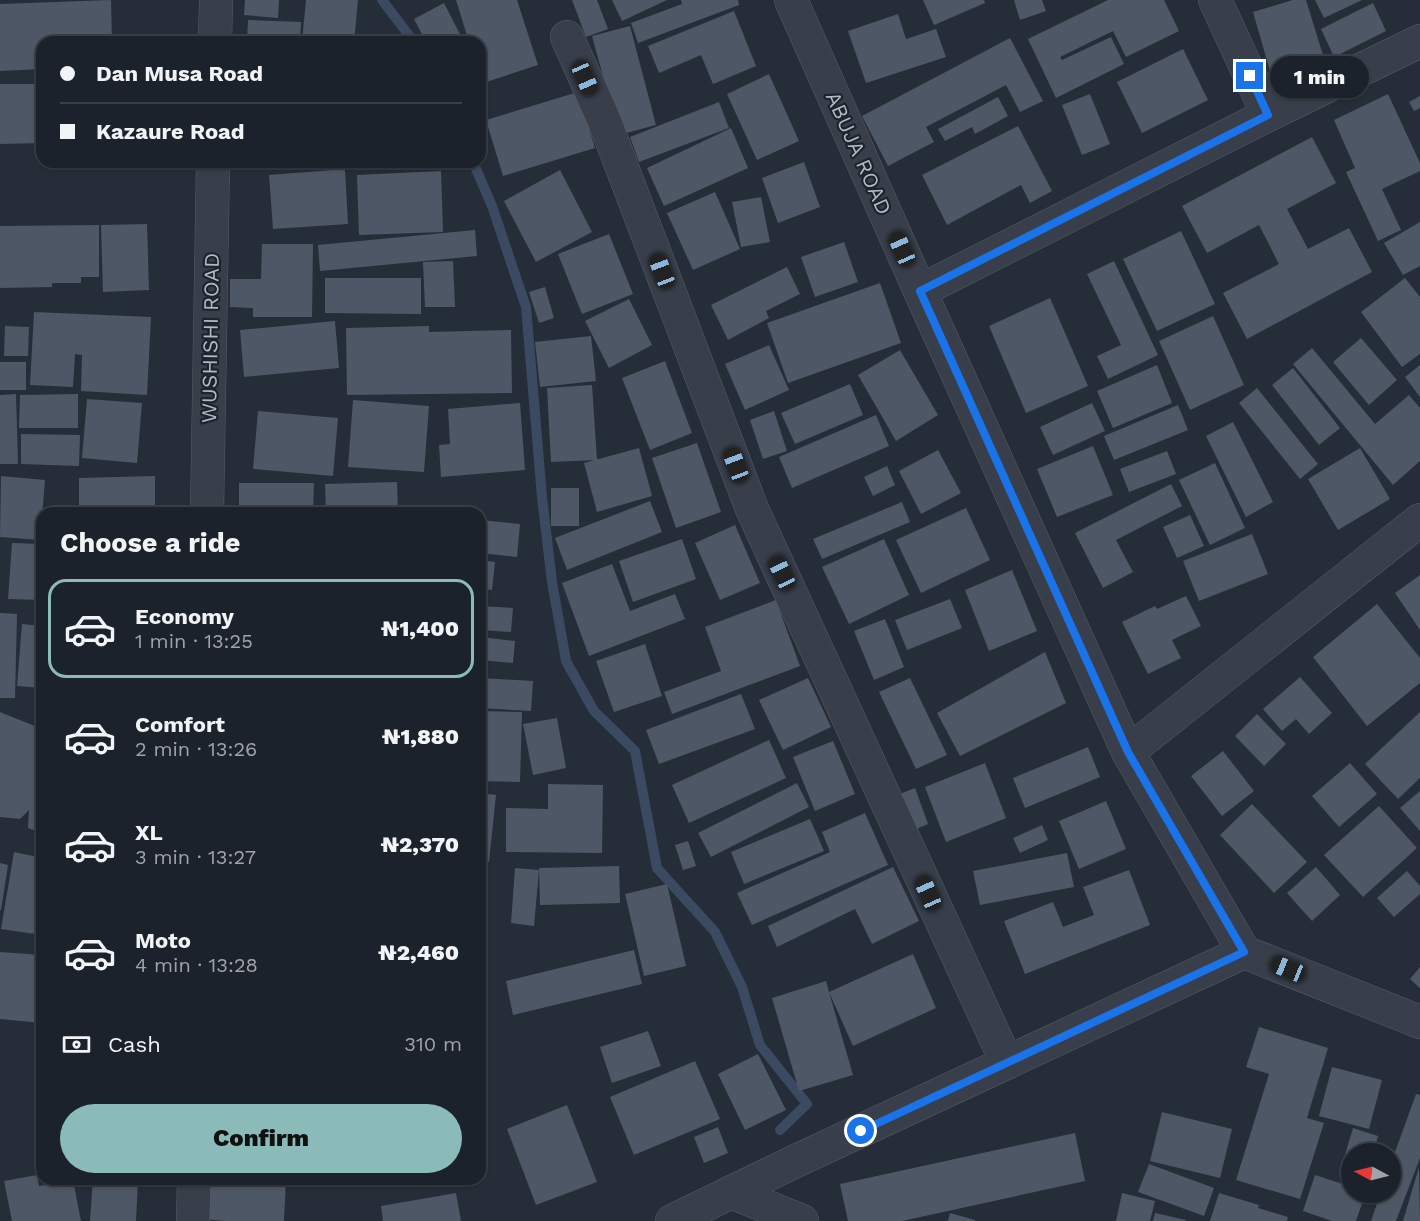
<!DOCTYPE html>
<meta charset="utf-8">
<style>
:root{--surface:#1c222b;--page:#292f37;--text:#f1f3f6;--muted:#a0a4a9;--line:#3a3f47;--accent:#8bbbb9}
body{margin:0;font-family:"Work Sans",sans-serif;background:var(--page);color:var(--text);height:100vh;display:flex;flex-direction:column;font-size:22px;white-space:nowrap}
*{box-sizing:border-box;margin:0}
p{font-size:20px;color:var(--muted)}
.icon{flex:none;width:33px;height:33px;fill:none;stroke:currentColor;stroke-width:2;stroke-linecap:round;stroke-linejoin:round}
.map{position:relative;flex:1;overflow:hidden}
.details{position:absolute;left:36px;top:507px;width:450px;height:678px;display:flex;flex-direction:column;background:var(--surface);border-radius:18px;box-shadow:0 2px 4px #0004,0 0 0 2px var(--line)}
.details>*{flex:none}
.top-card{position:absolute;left:36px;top:36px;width:450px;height:132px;border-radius:18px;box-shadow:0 2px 4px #0004,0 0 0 2px var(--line);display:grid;align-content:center;height:132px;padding:0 24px;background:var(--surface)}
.needle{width:39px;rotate:277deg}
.tools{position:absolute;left:1341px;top:1143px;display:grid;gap:12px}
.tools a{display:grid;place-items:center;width:60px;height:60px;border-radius:50%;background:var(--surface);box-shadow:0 2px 4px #0004,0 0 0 2px var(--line);font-size:30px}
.end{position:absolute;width:27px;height:27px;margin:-14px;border:8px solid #1a73e8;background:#fff;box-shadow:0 0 0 3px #fff}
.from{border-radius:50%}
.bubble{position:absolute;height:42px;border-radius:21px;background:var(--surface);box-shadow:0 2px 4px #0004,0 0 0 2px var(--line);font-size:20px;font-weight:800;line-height:42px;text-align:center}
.car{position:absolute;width:18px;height:36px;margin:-18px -9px;border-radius:8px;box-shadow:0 0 4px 2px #0007;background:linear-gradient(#222 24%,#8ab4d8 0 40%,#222 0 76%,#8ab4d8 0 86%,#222 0)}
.top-card b{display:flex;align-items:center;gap:21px;height:57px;font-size:22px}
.top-card b+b{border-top:2px solid var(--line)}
.top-card i{width:15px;height:15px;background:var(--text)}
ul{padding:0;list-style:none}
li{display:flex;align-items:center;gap:18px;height:99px;margin:0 12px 9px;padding:0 12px;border:3px solid transparent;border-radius:18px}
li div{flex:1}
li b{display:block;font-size:22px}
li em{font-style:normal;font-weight:800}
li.selected{border-color:var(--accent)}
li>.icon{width:54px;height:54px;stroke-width:1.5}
h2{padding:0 24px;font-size:27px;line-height:72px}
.pay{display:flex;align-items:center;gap:15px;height:66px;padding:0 24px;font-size:22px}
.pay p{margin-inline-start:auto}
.action{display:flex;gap:12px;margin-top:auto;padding:12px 24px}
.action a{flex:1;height:69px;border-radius:36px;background:var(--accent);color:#111;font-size:24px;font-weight:800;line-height:69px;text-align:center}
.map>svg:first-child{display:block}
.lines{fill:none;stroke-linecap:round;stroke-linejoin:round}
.stream{stroke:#3c4a61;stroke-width:10}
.building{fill:#4e5765}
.minor-casing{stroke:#565d67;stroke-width:34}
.minor{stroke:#383f4a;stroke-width:33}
.route{stroke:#1a73e8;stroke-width:8}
.labels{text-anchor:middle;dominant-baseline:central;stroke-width:4.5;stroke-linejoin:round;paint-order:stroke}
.street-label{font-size:21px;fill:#b4bac5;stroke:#1d242e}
</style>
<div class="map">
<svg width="1420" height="1221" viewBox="0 0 1420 1221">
<rect width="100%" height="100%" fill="#252d39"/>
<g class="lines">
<path class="stream" d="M382,0L414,42
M473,162L492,206L526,307L542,497L552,582L566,661L594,711L635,751L657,868L715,932L742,987L760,1045L807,1104L780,1130"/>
</g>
<path class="building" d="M111,0L112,42H42V69L0,71V4Z
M245,0H279L278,18L244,15Z
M306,0H358L354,42H302Z
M456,0H517L538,65L483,83L480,75V42H469Z
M572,0H597L608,29L586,37Z
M612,0H667L622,21Z
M681,0H738L739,5L638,43L631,23L682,4Z
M923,0H984L985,3L934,25Z
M1014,0H1042L1046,11L1020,20Z
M1108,0H1164L1179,31L1126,57L1113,31L1060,57L1062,60L1111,37L1124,64L1056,98L1028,39Z
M1293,0H1306L1323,55L1270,71L1253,12Z
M1315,0H1362L1324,18Z
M444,3L464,42H426L414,19Z
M1373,3L1386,31L1334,57L1321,29Z
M734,11L756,66L713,84L701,55L659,73L648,46Z
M898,14L906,39L936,29L946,57L866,83L848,31Z
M248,20L301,22L300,42H247Z
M630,26L656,125L619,135L592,36Z
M1010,38L1043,101L1020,112L1006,85L926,127L934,142L888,166L862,116Z
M1183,49L1208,100L1142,133L1117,82Z
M769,74L799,141L757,160L727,94Z
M0,84H42V143L0,144Z
M578,92L595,148L503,176L486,120Z
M1090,94L1110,144L1082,155L1062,105Z
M1388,94L1420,163V171L1382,189L1401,230L1378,241L1346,172L1355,168L1334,120Z
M1420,96V108L1414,111L1409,102Z
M998,97L1008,116L975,134L972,127L945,141L938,129Z
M719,102L729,128L639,162L630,137Z
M1018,126L1052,191L1030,203L1021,185L947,225L922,175Z
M731,128L748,168L664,206L647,168Z
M1312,137L1336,183L1287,209L1308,249L1349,228L1372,272L1247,339L1223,293L1279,264L1259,225L1207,253L1182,206Z
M804,162L820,207L778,223L762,178Z
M345,169L348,224L273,229L269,175Z
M560,170L592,232L536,262L504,201Z
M441,171L443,232L359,235L357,175Z
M715,192L740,249L693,270L667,213Z
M761,197L770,242L741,247L732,202Z
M1420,222V266L1403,275L1384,243Z
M147,224L149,290L103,292L101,225Z
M99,225V277H81V283H52V287L0,288V226Z
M475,230L477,256L320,271L318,245Z
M1181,231L1215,304L1157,331L1123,259Z
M609,234L633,294L582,314L558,254Z
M844,242L858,282L815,297L801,257Z
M262,244H313L312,317H253V308L230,307V279H261Z
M453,261L455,307H425L423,262Z
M1114,261L1158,355L1108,379L1097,356L1121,345L1087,274Z
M787,267L800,294L766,311L769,318L728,340L711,305Z
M325,278H421V314L325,313Z
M1405,278L1420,297V354L1402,367L1361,312Z
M880,283L901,343L788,383L767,323Z
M545,287L554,318L539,323L529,292Z
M1050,298L1088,386L1026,413L989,326Z
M629,299L652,345L609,368L585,321Z
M34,312L151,317L147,395L81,391L82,355L75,354L73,387L30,385Z
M1213,316L1244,385L1190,410L1159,341Z
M335,321L339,368L244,377L240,330Z
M5,326L29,327L28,356H4Z
M429,326V332L511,330L512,393L347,395L346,328Z
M591,336L596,381L540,387L535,342Z
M1361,338L1397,380L1369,405L1333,362Z
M769,345L789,390L745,410L725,364Z
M1312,348L1375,424L1409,395L1420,408V461L1393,485L1293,364Z
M900,350L938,415L896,441L858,375Z
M665,361L692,433L650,450L622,378Z
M0,362H26V390H0Z
M1157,365L1172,403L1113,428L1097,391Z
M1420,365V397L1405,377Z
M1293,368L1340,428L1319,445L1272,385Z
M850,384L863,415L795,444L781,413Z
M592,385L597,460L551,462L547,388Z
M1257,388L1318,464L1300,479L1239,403Z
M16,394L18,464H0V395Z
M78,394V428H19L20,395Z
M87,399L142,403L137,463L82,458Z
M353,400L429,406L424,472L348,467Z
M520,403L525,470L441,477L439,445L450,444L448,409Z
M1092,403L1105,431L1053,455L1040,427Z
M1178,405L1188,430L1114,460L1104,436Z
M258,411L338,418L333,476L253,469Z
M774,411L787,451L763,459L750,420Z
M876,415L889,446L792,488L779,457Z
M1233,422L1273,502L1246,517L1206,436Z
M21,434L80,435L79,466L21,464Z
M697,443L721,512L676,528L652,458Z
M1093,446L1113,495L1057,517L1037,469Z
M639,448L652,496L597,512L584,463Z
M1360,448L1390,499L1338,530L1308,479Z
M938,450L961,493L921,514L899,471Z
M1167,451L1176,474L1129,492L1120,469Z
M1215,463L1245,528L1210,545L1179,480Z
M887,466L895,485L873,496L864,477Z
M1,476L45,480L40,540L0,537Z
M155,476V513H79V478Z
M397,482L398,513H326L325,484Z
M239,483H314L313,513H239Z
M1171,484L1182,506L1116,540L1133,572L1103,588L1075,533Z
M551,488H579V526H551Z
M650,501L662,532L567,570L555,538Z
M902,502L910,522L822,559L813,539Z
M966,508L990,560L921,593L896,540Z
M1190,515L1204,546L1177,558L1163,527Z
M480,520L520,524L517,557L480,553Z
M735,525L760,583L720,600L695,543Z
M1252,534L1268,574L1199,601L1183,561Z
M682,539L696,579L633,602L619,561Z
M884,539L909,595L849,624L822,567Z
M12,543L42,544V600L8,599Z
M480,560L495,562L492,590L480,589Z
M612,564L630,611L675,594L685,619L589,656L562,583Z
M1012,570L1037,631L989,651L965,590Z
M1420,575V630L1395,593Z
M1186,596L1201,626L1172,640L1181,658L1148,674L1122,622L1155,606L1157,609Z
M950,599L962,628L907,650L895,620Z
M776,600L800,666L672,714L664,692L721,671L705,627Z
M1377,604L1420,658V683L1367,726L1313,657Z
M480,606L513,608L511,632L480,630Z
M0,613L17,614L15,698H0Z
M885,619L904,667L874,680L854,631Z
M22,624L42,626V688L17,686Z
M480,637L515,641L513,663L480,660Z
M645,644L662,696L614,712L596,661Z
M1045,652L1066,703L960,756L937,713Z
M1300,677L1332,713L1309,734L1296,719L1282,731L1263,709Z
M482,678L533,681L531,711L480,708Z
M808,678L831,727L783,750L759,700Z
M910,678L947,755L916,769L879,692Z
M741,694L755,729L659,764L646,730Z
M480,711L522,712L520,782L480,781Z
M0,712L42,729V833L28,828L29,810L20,819L0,817Z
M1420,712V778L1398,799L1365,764Z
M1257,714L1286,744L1264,766L1235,736Z
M557,718L566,768L533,775L523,724Z
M769,740L786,778L689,823L672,785Z
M833,741L855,794L815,811L793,757Z
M1088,747L1100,777L1025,808L1013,778Z
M1223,751L1254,791L1222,816L1191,776Z
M985,763L1006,818L946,842L925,787Z
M1350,763L1377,794L1339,827L1312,796Z
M797,783L809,807L711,857L698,833Z
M548,784L603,785L602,853L506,852V808L548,809Z
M915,788L928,824L909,832L895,796Z
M1420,791V831L1400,808Z
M480,793L496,795L489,862L480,861Z
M1106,801L1126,849L1079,869L1059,821Z
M1252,804L1307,862L1274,893L1220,835Z
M1379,806L1417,848L1363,897L1324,855Z
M865,813L888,865L752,925L737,893L830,852L822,832Z
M810,819L824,851L744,884L731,852Z
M1042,825L1048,840L1020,853L1013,838Z
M688,841L696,866L683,870L675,845Z
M14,852L42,858V935L1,929Z
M1067,853L1074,887L980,905L973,871Z
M0,863L8,865L1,910H0Z
M619,866L620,903L540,905L539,868Z
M893,867L919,921L872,944L855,909L777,947L768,926Z
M1316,867L1340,895L1312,921L1287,893Z
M515,868L539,870L534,926L511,923Z
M1129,870L1150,925L1025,974L1004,921L1053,902L1063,927L1094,915L1083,887Z
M1407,871L1420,886V894L1394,917L1377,898Z
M667,884L686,966L644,976L625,894Z
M634,950L642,984L513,1015L506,981Z
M0,952L42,955V1023L0,1019Z
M913,954L936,1008L853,1046L829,992L853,1075L799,1091L772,998L826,981L829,992Z
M1420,967V988L1410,979Z
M38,1026H42V1051L37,1050Z
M1259,1027L1328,1048L1307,1118L1324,1123L1300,1199L1236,1180L1269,1074L1246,1067Z
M648,1031L661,1066L612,1083L600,1047Z
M758,1054L786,1110L745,1130L718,1074Z
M695,1061L720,1119L634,1155L610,1097Z
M1332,1067L1382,1080L1369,1129L1319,1116Z
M1416,1094L1420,1095V1158L1396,1221H1371L1381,1192H1390V1166Z
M567,1105L597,1182L536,1205L507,1129Z
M1162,1112L1232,1129L1220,1178L1150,1161Z
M718,1127L728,1153L704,1163L694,1137Z
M1353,1128L1378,1136L1373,1154H1352V1160L1344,1158Z
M1075,1133L1085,1181L902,1221H848L840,1184Z
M1149,1164L1214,1188L1204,1216L1138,1192Z
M1419,1167L1420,1221H1403Z
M37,1175L39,1186L73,1180L81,1221H12L4,1181Z
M1315,1175L1352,1187V1192H1366L1356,1221H1332L1303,1211Z
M93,1179H138L136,1221H90Z
M206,1179H286L284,1221H226L203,1219Z
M456,1193L461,1221H383L381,1206Z
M1122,1193L1155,1201L1150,1221H1116Z
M1219,1193L1259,1205L1258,1208L1288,1217L1287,1221H1210Z
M950,1213L975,1220V1221H948Z
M1155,1213L1186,1220V1221H1153Z"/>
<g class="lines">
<g class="minor-casing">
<path id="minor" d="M791,0L920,291L1128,752L1244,952
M1215,0L1268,115
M567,37L604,120L752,509L1007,1063
M215,42L216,0
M920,291L1268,115L1420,41
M207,513L213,162
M1128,752L1420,520
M1244,952L1420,1022
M731,1192L802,1221
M193,1221L194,1179
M672,1221L798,1160L1244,952"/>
</g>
<use href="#minor" class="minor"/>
</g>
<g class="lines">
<path class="route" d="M861,1131L1244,952L1128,752L920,291L1268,115L1250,76"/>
</g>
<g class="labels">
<g class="street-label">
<text transform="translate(859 153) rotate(66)">ABUJA ROAD</text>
<text transform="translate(210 338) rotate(-89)">WUSHISHI ROAD</text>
</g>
</g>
</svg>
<div class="tools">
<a><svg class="needle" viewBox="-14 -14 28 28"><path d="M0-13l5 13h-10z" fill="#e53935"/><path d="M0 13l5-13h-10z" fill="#a0a4a9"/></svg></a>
</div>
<i class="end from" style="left:861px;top:1131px"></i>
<i class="end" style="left:1250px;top:76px"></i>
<div class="bubble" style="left:1270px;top:56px;width:99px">1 min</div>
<i class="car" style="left:585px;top:78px;rotate:156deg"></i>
<i class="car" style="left:902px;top:249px;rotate:336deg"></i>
<i class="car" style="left:662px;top:271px;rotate:339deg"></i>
<i class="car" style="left:736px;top:465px;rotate:339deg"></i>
<i class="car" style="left:782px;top:573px;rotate:335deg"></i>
<i class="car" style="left:928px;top:893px;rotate:336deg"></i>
<i class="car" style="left:1288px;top:969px;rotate:292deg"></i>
<div class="top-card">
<b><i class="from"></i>Dan Musa Road</b>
<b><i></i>Kazaure Road</b>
</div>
<section class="details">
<h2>Choose a ride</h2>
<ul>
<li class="selected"><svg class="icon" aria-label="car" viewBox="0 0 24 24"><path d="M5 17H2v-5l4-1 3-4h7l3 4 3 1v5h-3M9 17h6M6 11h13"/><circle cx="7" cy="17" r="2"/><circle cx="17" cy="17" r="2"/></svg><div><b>Economy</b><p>1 min · 13:25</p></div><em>₦1,400</em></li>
<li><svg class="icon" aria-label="car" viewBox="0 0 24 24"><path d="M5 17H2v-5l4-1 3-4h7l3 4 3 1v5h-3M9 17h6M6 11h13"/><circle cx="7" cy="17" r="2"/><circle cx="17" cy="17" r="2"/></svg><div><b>Comfort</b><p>2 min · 13:26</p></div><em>₦1,880</em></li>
<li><svg class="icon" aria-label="car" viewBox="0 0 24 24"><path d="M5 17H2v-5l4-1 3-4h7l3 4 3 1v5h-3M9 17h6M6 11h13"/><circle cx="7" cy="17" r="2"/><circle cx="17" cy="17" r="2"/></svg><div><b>XL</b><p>3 min · 13:27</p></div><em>₦2,370</em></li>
<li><svg class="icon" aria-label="car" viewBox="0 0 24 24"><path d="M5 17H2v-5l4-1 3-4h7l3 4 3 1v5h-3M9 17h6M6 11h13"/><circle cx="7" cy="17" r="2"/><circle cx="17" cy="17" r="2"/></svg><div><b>Moto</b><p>4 min · 13:28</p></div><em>₦2,460</em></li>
</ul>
<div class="pay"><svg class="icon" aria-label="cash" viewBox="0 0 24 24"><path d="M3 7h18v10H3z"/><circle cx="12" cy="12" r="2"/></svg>Cash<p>310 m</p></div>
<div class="action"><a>Confirm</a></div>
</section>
</div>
